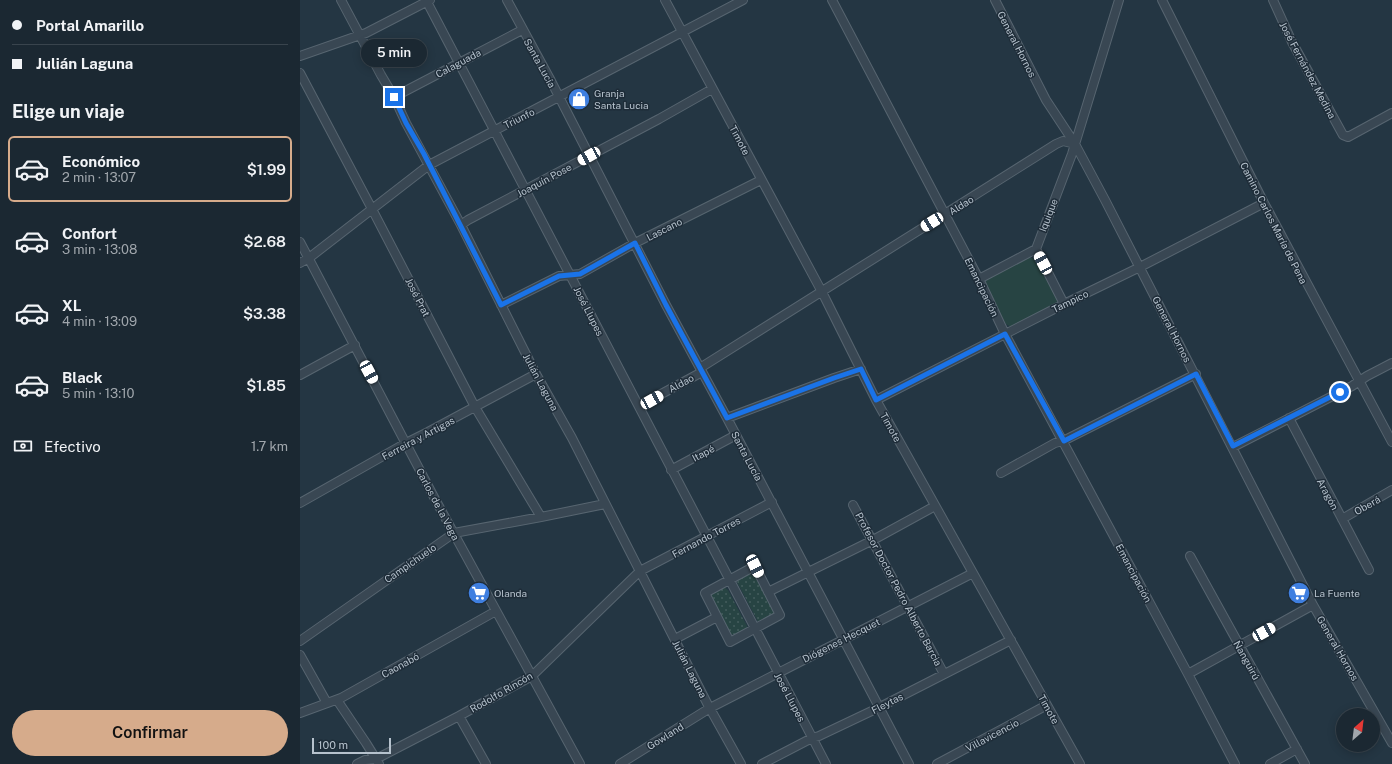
<!DOCTYPE html>
<html lang="es">
<meta charset="utf-8">
<style>
:root{--surface:#1b2832;--page:#28343e;--text:#f1f3f6;--muted:#a0a6ac;--line:#39444d;--accent:#d6ab8b}
body{margin:0;font-family:"Public Sans",sans-serif;background:var(--page);color:var(--text);height:100vh;display:flex;flex-direction:column;font-size:15px;white-space:nowrap}
*{box-sizing:border-box;margin:0}
p{font-size:13px;color:var(--muted)}
.icon{flex:none;width:22px;height:22px;fill:none;stroke:currentColor;stroke-width:2;stroke-linecap:round;stroke-linejoin:round}
.map{position:relative;flex:1;overflow:hidden}
.sheet{display:flex;flex-direction:column;background:var(--surface);width:300px}
.sheet>*{flex:none}
.top-card{display:grid;align-content:center;height:88px;padding:0 12px;background:var(--surface)}
.needle{width:26px;rotate:28deg}
.fabs{position:absolute;left:1036px;top:708px;display:grid;gap:8px}
.fabs a{display:grid;place-items:center;width:44px;height:44px;border-radius:50%;background:var(--surface);box-shadow:0 2px 10px #0003,0 0 0 1px var(--line);font-size:20px}
.scale{position:absolute;left:12px;bottom:10px;width:79px;box-sizing:border-box;padding-left:4px;border:2px solid #b6c2cd;border-top:0;font-size:11px;line-height:14px;white-space:nowrap;color:#b6c2cd;-webkit-text-stroke:3px #1e2c38;paint-order:stroke}
.end{position:absolute;width:18px;height:18px;margin:-9px;border:5px solid #1a73e8;background:#fff;box-shadow:0 0 0 2px #fff}
.from{border-radius:50%}
.bubble{position:absolute;height:28px;border-radius:14px;background:var(--surface);box-shadow:0 2px 10px #0003,0 0 0 1px var(--line);font-size:13px;font-weight:600;line-height:28px;text-align:center}
.car{position:absolute;width:12px;height:24px;margin:-12px -6px;border-radius:5px;box-shadow:0 0 3px 1px #0007;background:linear-gradient(#fff 24%,#345 0 40%,#fff 0 76%,#345 0 86%,#fff 0)}
.top-card b{display:flex;align-items:center;gap:14px;height:38px;font-size:15px}
.top-card b+b{border-top:1px solid var(--line)}
.top-card i{width:10px;height:10px;background:var(--text)}
ul{padding:0;list-style:none}
li{display:flex;align-items:center;gap:12px;height:66px;margin:0 8px 6px;padding:0 4px;border:2px solid transparent;border-radius:6px}
li div{flex:1}
li b{display:block;font-size:15px}
li em{font-style:normal;font-weight:600}
li.selected{border-color:var(--accent)}
li>.icon{width:36px;height:36px;stroke-width:1.5}
h2{padding:0 12px;font-size:18px;line-height:48px}
.pay{display:flex;align-items:center;gap:10px;height:44px;padding:0 12px;font-size:15px}
.pay p{margin-inline-start:auto}
.button{display:flex;gap:8px;margin-top:auto;padding:8px 12px}
.button a{flex:1;height:46px;border-radius:24px;background:var(--accent);color:#111;font-size:16px;font-weight:600;line-height:46px;text-align:center}
main{display:flex;flex:1;min-height:0}
.map>svg:first-child{display:block}
.grass{fill:#274443}
.park{fill:url(#park-dots)}
.lines{fill:none;stroke-linecap:round;stroke-linejoin:round}
.minor-casing{stroke:#576570;stroke-width:10}
.minor{stroke:#394753;stroke-width:8}
.route{stroke:#1a73e8;stroke-width:5}
.labels{text-anchor:middle;dominant-baseline:central;stroke-width:3;stroke-linejoin:round;paint-order:stroke}
.street-label{font-size:10px;fill:#b6c2cd;stroke:#1e2c38}
.poi-label{font-size:10px;fill:#b6c2cd;stroke:#1e2c38;text-anchor:start}
</style>
<main>
<section class="sheet">
<div class="top-card">
<b><i class="from"></i>Portal Amarillo</b>
<b><i></i>Julián Laguna</b>
</div>
<h2>Elige un viaje</h2>
<ul>
<li class="selected"><svg class="icon" aria-label="car" viewBox="0 0 24 24"><path d="M5 17H2v-5l4-1 3-4h7l3 4 3 1v5h-3M9 17h6M6 11h13"/><circle cx="7" cy="17" r="2"/><circle cx="17" cy="17" r="2"/></svg><div><b>Económico</b><p>2 min · 13:07</p></div><em>$1.99</em></li>
<li><svg class="icon" aria-label="car" viewBox="0 0 24 24"><path d="M5 17H2v-5l4-1 3-4h7l3 4 3 1v5h-3M9 17h6M6 11h13"/><circle cx="7" cy="17" r="2"/><circle cx="17" cy="17" r="2"/></svg><div><b>Confort</b><p>3 min · 13:08</p></div><em>$2.68</em></li>
<li><svg class="icon" aria-label="car" viewBox="0 0 24 24"><path d="M5 17H2v-5l4-1 3-4h7l3 4 3 1v5h-3M9 17h6M6 11h13"/><circle cx="7" cy="17" r="2"/><circle cx="17" cy="17" r="2"/></svg><div><b>XL</b><p>4 min · 13:09</p></div><em>$3.38</em></li>
<li><svg class="icon" aria-label="car" viewBox="0 0 24 24"><path d="M5 17H2v-5l4-1 3-4h7l3 4 3 1v5h-3M9 17h6M6 11h13"/><circle cx="7" cy="17" r="2"/><circle cx="17" cy="17" r="2"/></svg><div><b>Black</b><p>5 min · 13:10</p></div><em>$1.85</em></li>
</ul>
<div class="pay"><svg class="icon" aria-label="cash" viewBox="0 0 24 24"><path d="M3 7h18v10H3z"/><circle cx="12" cy="12" r="2"/></svg>Efectivo<p>1.7 km</p></div>
<div class="button"><a>Confirmar</a></div>
</section>
<div class="map">
<svg width="1092" height="764" viewBox="0 0 1092 764">
<defs>
<pattern id="park-dots" width="8" height="8" patternUnits="userSpaceOnUse"><rect width="8" height="8" fill="#274443"/><path d="M2 2h.1M6 6h.1" fill="none" stroke="#445d5d" stroke-width="1.8" stroke-linecap="round"/></pattern>
</defs>
<rect width="100%" height="100%" fill="#243643"/>
<path class="grass" d="M729,257L734,259L758,298L756,305L711,327L706,324L686,287L685,284L687,279Z"/>
<path class="park" d="M449,574L455,577L474,611L473,615L459,623L457,620L437,582L439,579Z
M424,587L428,590L447,626V628L435,635L431,634L411,598L412,593Z"/>
<g class="lines">
<g class="minor-casing">
<path id="minor" d="M41,0L81,75L94,97L106,123L161,225L236,374L272,438L408,705L441,764
M126,0C258,255 393,509 526,764
M207,0L251,81L366,305L427,418L609,764
M365,0L522,292L576,400L780,764
M532,0L679,279L705,334L888,674L935,764
M695,0L746,100L775,144L805,200L1013,605L1092,743
M862,0L964,203L1092,442
M973,0L992,42L1043,135L1048,137L1092,113
M0,56L66,33L130,0
M0,73L72,209L175,407L241,517
M94,97L222,30
M161,225L168,220L359,119L412,89
M0,242L135,499L280,764
M736,249L764,304
M0,263L9,258L129,165L443,0
M679,279L736,249L772,154L819,0
M201,305L259,276L280,274L335,243L461,180
M400,368L756,144L763,141L775,144
M0,375L55,345
M576,400L764,304L840,267L964,203
M339,406L402,372
M427,418L534,378L561,369
M989,418L1069,570
M933,447L1052,386L1067,376L1092,363
M371,470L436,435
M701,473L755,443L763,441L896,374
M0,503L106,443L128,432L236,374
M553,505L644,674
M1042,519L1092,490
M890,556L1005,764
M455,566L480,615L430,642L405,593Z
M468,592L573,540L635,506
M375,639L417,617
M0,641L154,533L241,517L305,504
M0,655L27,703
M888,674L1013,605
M37,700L66,743L79,764
M0,713L41,698L196,611
M159,716L186,764
M57,764L65,760L76,759L159,716L232,676L340,571L472,502
M320,764L410,708L673,573
M462,764L512,738L519,736L578,708L711,640
M637,764L747,705
M970,764L997,749"/>
</g>
<use href="#minor" class="minor"/>
</g>
<g class="lines">
<path class="route" d="M94,97L106,123L124,154L201,305L259,276L280,274L335,243L366,305L427,418L534,378L561,369L576,400L705,334L764,441L896,374L933,446L1040,392"/>
</g>
<defs>
<g id="shop-disc" transform="scale(1.15)"><circle r="9.5" fill="#3f7fe0" stroke="#1e2c38"/><path d="M-5-2.5h2.3a2.7 3.5 0 0 1 5.4 0H5L5.5 6h-11ZM-1.5-2.5h3a1.5 2.3 0 0 0-3 0Z" fill="#fff"/></g>
<g id="supermarket-disc" transform="scale(1.15)"><circle r="9.5" fill="#3f7fe0" stroke="#1e2c38"/><path d="M-6-5.5h2.5l.6 2H6L4.5 2H-2.5L-4.4-4H-6ZM-1.5 3.2a1.3 1.3 0 1 0 .1 0ZM3 3.2a1.3 1.3 0 1 0 .1 0Z" fill="#fff"/></g>
</defs>
<g fill-rule="evenodd">
<use href="#shop-disc" x="279" y="99"/>
<use href="#supermarket-disc" x="179" y="593"/>
<use href="#supermarket-disc" x="999" y="593"/>
</g>
<g class="labels">
<g class="street-label">
<text transform="translate(717 44) rotate(63)">General Hornos</text>
<text transform="translate(158 63) rotate(-28)">Calaguada</text>
<text transform="translate(240 63) rotate(61)">Santa Lucía</text>
<text transform="translate(1008 70) rotate(62)">José Fernández Medina</text>
<text transform="translate(219 118) rotate(-27)">Triunfo</text>
<text transform="translate(440 140) rotate(62)">Timote</text>
<text transform="translate(244 180) rotate(-28)">Joaquín Pose</text>
<text transform="translate(661 205) rotate(-32)">Aldao</text>
<text transform="translate(748 215) rotate(-69)">Iquique</text>
<text transform="translate(974 223) rotate(63)">Camino Carlos María de Pena</text>
<text transform="translate(364 229) rotate(-27)">Lascano</text>
<text transform="translate(682 287) rotate(64)">Emancipación</text>
<text transform="translate(118 297) rotate(63)">José Prat</text>
<text transform="translate(770 301) rotate(-26)">Tampico</text>
<text transform="translate(289 311) rotate(63)">José Llupes</text>
<text transform="translate(872 329) rotate(63)">General Hornos</text>
<text transform="translate(241 382) rotate(62)">Julián Laguna</text>
<text transform="translate(381 383) rotate(-28)">Aldao</text>
<text transform="translate(591 427) rotate(61)">Timote</text>
<text transform="translate(118 438) rotate(-28)">Ferreira y Artigas</text>
<text transform="translate(403 453) rotate(-28)">Itapé</text>
<text transform="translate(447 456) rotate(62)">Santa Lucía</text>
<text transform="translate(1028 494) rotate(62)">Aragón</text>
<text transform="translate(138 504) rotate(62)">Carlos de la Vega</text>
<text transform="translate(1067 505) rotate(-30)">Oberá</text>
<text transform="translate(406 537) rotate(-28)">Fernando Torres</text>
<text transform="translate(110 563) rotate(-35)">Campichuelo</text>
<text transform="translate(834 573) rotate(62)">Emancipación</text>
<text transform="translate(599 589) rotate(62)">Profesor Doctor Pedro Alberto Barcia</text>
<text transform="translate(541 640) rotate(-27)">Diógenes Hecquet</text>
<text transform="translate(1038 648) rotate(60)">General Hornos</text>
<text transform="translate(947 660) rotate(61)">Ñanguirú</text>
<text transform="translate(100 665) rotate(-29)">Caonabó</text>
<text transform="translate(390 669) rotate(63)">Julián Laguna</text>
<text transform="translate(201 692) rotate(-30)">Rodolfo Rincón</text>
<text transform="translate(490 697) rotate(62)">José Llupes</text>
<text transform="translate(587 703) rotate(-27)">Fleytas</text>
<text transform="translate(749 709) rotate(61)">Timote</text>
<text transform="translate(692 735) rotate(-28)">Villavicencio</text>
<text transform="translate(365 736) rotate(-32)">Gowland</text>
</g>
<g class="poi-label">
<text x="294" y="93">Granja<tspan x="294" dy="12">Santa Lucia</tspan></text>
<text x="194" y="593">Olanda</text>
<text x="1014" y="593">La Fuente</text>
</g>
</g>
</svg>
<div class="fabs">
<a><svg class="needle" viewBox="-14 -14 28 28"><path d="M0-13l5 13h-10z" fill="#e53935"/><path d="M0 13l5-13h-10z" fill="#a0a6ac"/></svg></a>
</div>
<div class="scale">100 m</div>
<i class="end from" style="left:1040px;top:392px"></i>
<i class="end" style="left:94px;top:97px"></i>
<div class="bubble" style="left:61px;top:39px;width:66px">5 min</div>
<i class="car" style="left:289px;top:156px;rotate:241deg"></i>
<i class="car" style="left:632px;top:222px;rotate:238deg"></i>
<i class="car" style="left:743px;top:263px;rotate:332deg"></i>
<i class="car" style="left:69px;top:372px;rotate:152deg"></i>
<i class="car" style="left:352px;top:400px;rotate:61deg"></i>
<i class="car" style="left:455px;top:566px;rotate:154deg"></i>
<i class="car" style="left:964px;top:632px;rotate:61deg"></i>
</div>
</main>
